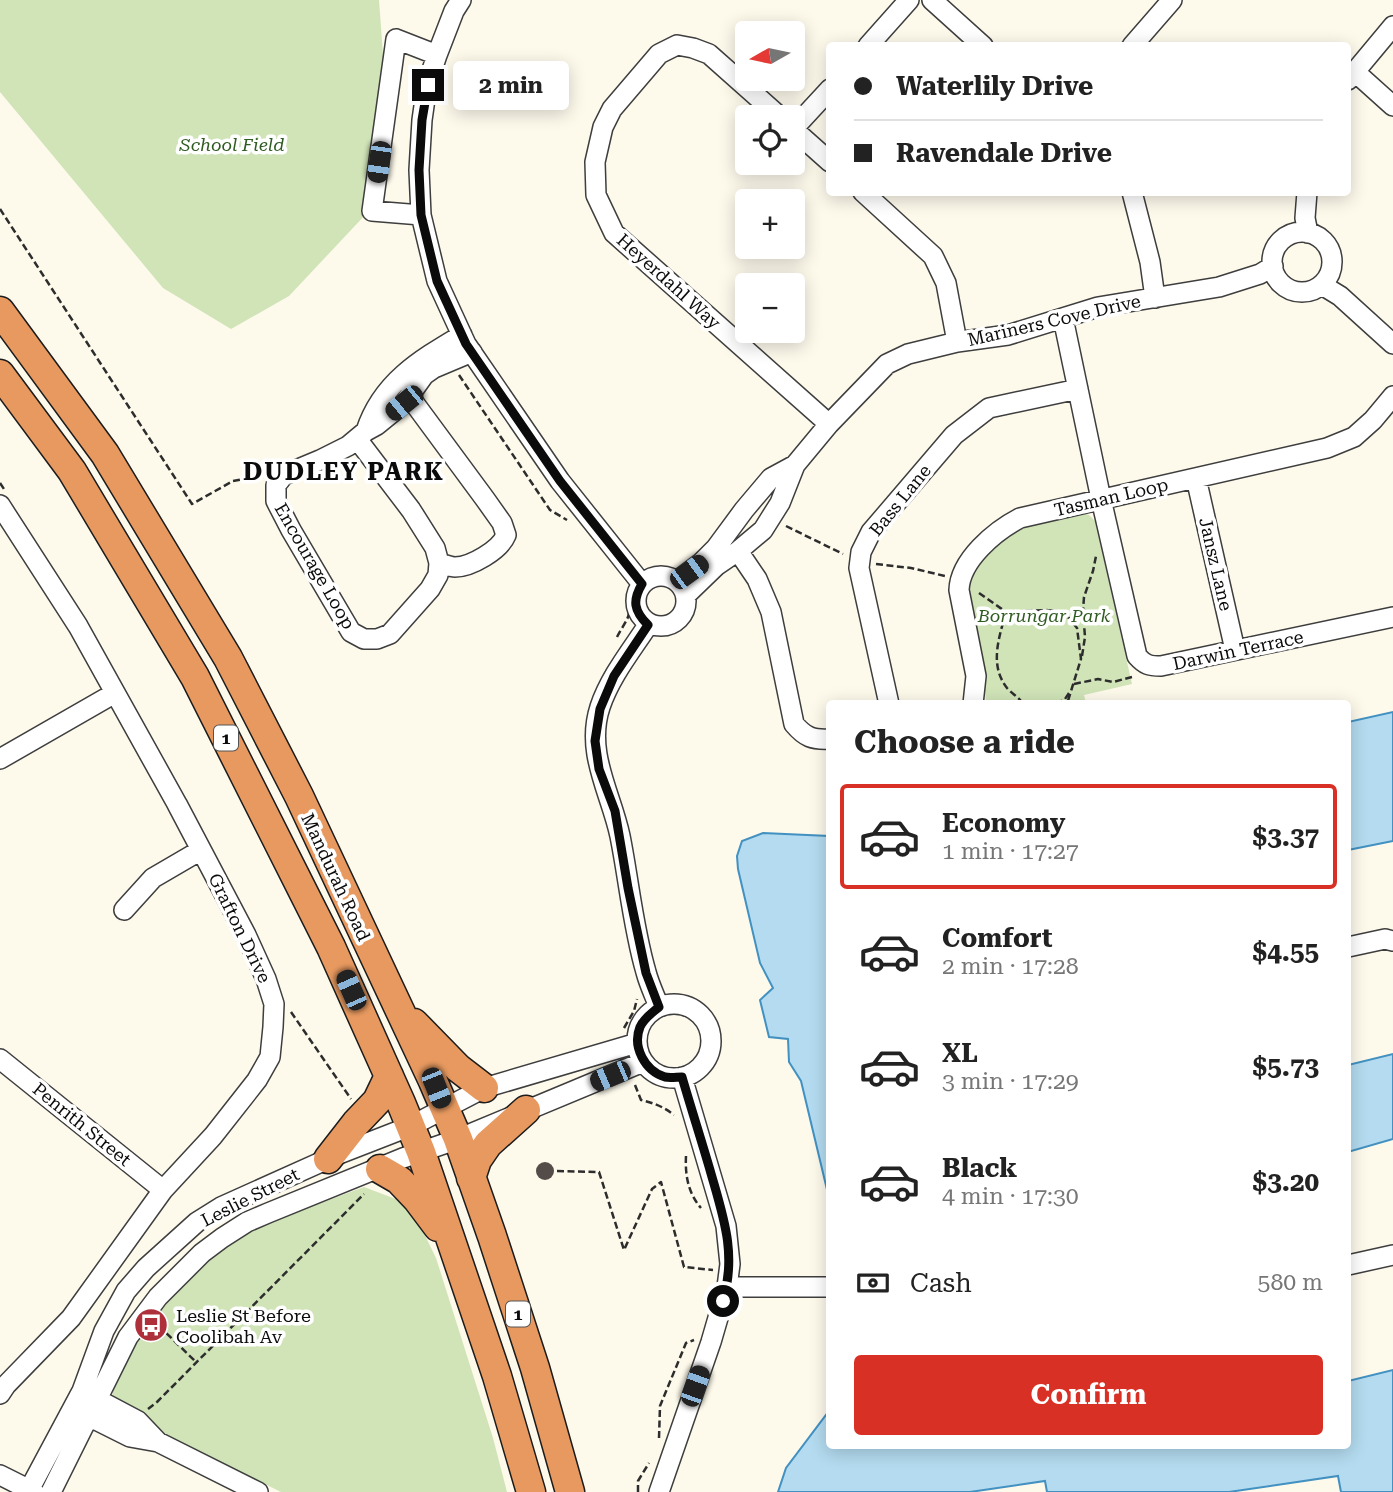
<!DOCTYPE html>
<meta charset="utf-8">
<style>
:root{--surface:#fff;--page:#f2f2f2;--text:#222;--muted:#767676;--line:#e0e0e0;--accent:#d93025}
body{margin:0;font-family:"Roboto Serif",serif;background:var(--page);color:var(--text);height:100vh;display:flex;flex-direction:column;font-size:26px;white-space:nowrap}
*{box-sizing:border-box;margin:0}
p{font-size:23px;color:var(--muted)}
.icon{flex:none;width:38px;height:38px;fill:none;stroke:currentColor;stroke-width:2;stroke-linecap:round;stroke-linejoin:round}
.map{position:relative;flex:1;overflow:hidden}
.drawer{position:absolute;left:826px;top:700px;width:525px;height:749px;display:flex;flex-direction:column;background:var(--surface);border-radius:7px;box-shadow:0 4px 18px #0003}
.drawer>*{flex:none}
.hud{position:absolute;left:826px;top:42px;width:525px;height:154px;border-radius:7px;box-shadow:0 4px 18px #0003;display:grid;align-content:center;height:154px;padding:0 28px;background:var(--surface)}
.needle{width:46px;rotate:261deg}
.fabs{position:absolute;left:735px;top:21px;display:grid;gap:14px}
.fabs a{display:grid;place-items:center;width:70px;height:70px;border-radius:7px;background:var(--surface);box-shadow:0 4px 18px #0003;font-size:35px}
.end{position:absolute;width:32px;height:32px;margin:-16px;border:9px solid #0b0b0b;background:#fff;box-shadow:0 0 0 4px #fff}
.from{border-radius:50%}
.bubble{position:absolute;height:49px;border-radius:7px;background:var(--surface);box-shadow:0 4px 18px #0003;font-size:23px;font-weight:700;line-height:49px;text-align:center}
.car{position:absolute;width:21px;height:42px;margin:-21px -10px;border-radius:9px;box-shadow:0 0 5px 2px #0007;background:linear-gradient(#222 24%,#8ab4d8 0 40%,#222 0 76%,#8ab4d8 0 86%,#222 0)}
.hud b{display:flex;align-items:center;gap:24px;height:66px;font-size:26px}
.hud b+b{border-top:2px solid var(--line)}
.hud i{width:18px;height:18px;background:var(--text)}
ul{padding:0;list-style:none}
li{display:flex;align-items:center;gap:21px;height:105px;margin:0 14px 10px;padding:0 14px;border:4px solid transparent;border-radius:7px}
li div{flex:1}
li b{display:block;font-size:26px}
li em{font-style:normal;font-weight:700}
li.active{border-color:var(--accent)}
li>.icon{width:63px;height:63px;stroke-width:1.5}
h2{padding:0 28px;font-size:32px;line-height:84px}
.pay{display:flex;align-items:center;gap:18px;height:77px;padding:0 28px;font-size:26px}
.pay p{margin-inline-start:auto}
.cta{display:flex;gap:14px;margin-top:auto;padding:14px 28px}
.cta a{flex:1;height:80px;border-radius:7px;background:var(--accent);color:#fff;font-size:28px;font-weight:700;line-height:80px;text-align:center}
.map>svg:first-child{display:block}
.green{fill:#d0e4b8}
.water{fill:#b4dbf0;stroke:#4291c1;stroke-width:2}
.building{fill:#534c48}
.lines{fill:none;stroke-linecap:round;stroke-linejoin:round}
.minor-casing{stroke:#3e3e3e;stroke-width:22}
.highway-casing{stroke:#1c1c1c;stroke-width:31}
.path{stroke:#2d2d2d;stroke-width:2.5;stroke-dasharray:7 3.5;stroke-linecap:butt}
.minor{stroke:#fff;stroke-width:19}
.highway{stroke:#e7995f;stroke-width:28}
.route{stroke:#0b0b0b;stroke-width:9}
.labels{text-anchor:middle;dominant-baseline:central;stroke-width:7;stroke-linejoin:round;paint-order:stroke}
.shield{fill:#fff;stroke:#545454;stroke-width:2}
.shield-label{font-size:16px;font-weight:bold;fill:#0b0b0b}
.park-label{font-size:18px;font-style:italic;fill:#305c22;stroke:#fff}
.street-label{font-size:18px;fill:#0b0b0b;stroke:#fff}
.poi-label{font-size:18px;fill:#0b0b0b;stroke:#fff;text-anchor:start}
.district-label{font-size:24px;font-weight:bold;letter-spacing:2px;fill:#0b0b0b;stroke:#fff}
</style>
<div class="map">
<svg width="1393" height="1492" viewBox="0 0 1393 1492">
<rect width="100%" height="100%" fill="#fdf9eb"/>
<path class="green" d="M0,0H379L385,82L367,213L289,296L231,329L163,288L0,92Z
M1080,512L1089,515L1095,521L1132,684L1084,695L1086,703H986L983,664L965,588C971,568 1006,531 1025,524C1042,518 1062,516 1080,512Z
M364,1187L401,1201L415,1215L436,1258L493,1438L507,1492H281L169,1436L112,1399L115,1380L162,1299L221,1247L272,1221Z"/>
<path class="water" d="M1393,712V841L1348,850V722Z
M763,833L829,836V1198L801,1081L789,1062L788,1039L769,1037L760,1000L773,988L760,963L738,869L737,856L742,841Z
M1393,1054V1139L1348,1152V1065Z
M1393,1370V1492H1341L1338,1476L1229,1492H1047L1045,1481L970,1492H778L786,1468L829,1411L830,1446H1348V1381Z"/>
<path class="building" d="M536 1171a9 9 0 1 1 18 0a9 9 0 1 1-18 0Z"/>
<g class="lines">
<g class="minor-casing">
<path id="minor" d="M461,0L454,11L437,55L427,85L422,120L419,170L421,215L437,281L466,344L560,481L642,584
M932,0L983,46
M868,46L909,0
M1132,46L1172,0
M1354,71L1393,106
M1348,80L1393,26
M780,117L709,54L693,48L677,45L659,54L612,109L603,127L595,162L596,195L614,233L829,424
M793,129L830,89
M793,129L830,162
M863,192L933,256L946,283L957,342
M1132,192L1150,262L1155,298
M1307,192L1305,218L1308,233
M421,215L372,211L396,39L437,55
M1272 262a30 30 0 1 1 60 0a30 30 0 1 1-60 0Z
M1322,285L1340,296L1393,344
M1063,318L1101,499L1137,656C1145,665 1149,666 1161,666L1393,617
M409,396L485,499L502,523L506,535C500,550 471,567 455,567C450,567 444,564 439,563
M366,431C382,382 420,360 462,335
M357,439L411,510L435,548L439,563L438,575L430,589L390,634L377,639H364L351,632L291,530L276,501V485L284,475L320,460L348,446L366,431L377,425L404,403L424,375L434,368L472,352
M1196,478L1235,650
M0,505L78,626L177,804L246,935L266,979L274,1004L273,1027L270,1057L257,1080L213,1136L163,1190L71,1318L6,1385L0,1394
M738,551L757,579L771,612L794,724C805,737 812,740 830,739
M636 601a25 25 0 1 1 50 0a25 25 0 1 1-50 0Z
M677,581L701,563L716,548L744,510L771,478L795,465L829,424L887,364L908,354L957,342L1008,335L1098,307L1219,287L1260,274L1273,266
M686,595L716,566L738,551L763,530L780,503L795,465
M648,625C631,651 610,677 600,707C585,753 611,793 620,836C629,881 633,928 646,972C649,984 655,996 659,1007
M889,704L859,568L861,552L871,532L954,435L989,408L1078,389
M973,704L976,676L959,590C960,560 995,531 1020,518L1327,448L1354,437L1373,420L1393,396
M0,759L115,693
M124,910L153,878L201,850
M1348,947L1385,939L1393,941
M637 1041a37 37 0 1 1 74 0a37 37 0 1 1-74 0Z
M0,1059L163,1190
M1348,1265L1393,1255
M727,1287H830
M87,1394L138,1421L158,1442
M78,1411L130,1437L158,1442L258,1492
M0,1475L34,1492
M28,1492L82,1391L104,1331L126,1291L146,1268L197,1222L221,1207L339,1154L411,1126L484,1088L637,1043
M51,1492L128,1337L158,1297L202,1253L222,1238L247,1222L268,1213L403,1158L458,1139L643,1062
M659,1492L711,1342L727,1287L730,1264L726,1226L682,1077"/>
</g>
<g class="highway-casing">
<path id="highway" d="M0,311L105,454L228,658L299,796L433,1081L458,1139L492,1236L535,1368L570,1492
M0,374L72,471L195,677L331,947L401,1103L421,1152L497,1376L531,1492
M414,1023L458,1068L484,1088
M328,1159L356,1123L377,1101L389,1076
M380,1169L399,1180L417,1199L438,1227
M471,1178L477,1160L488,1144L526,1110"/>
</g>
<path class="path" d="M0,209L192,504L233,481L260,476
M459,375L550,510L567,520
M0,483L4,489
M786,526L843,554
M876,564L911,568L945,576
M979,593L1006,612L1046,610L1060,612L1069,618L1077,628L1081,659L1067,704
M1006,612C999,638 989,665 1007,688C1012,694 1019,697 1023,704
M617,637C625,621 634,615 628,596
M1082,656L1085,637L1083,611L1084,597L1093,571L1096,556
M1074,684L1098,679L1113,682L1132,677
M1056,704L1065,699L1069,693
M291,1012L351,1099
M624,1028L634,1011L637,999
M635,1085L641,1100C654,1103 664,1107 674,1115
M686,1156C685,1175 688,1193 701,1208
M557,1171L599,1172L624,1250L652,1189L661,1182L684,1267L713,1270
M159,1326L196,1362
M148,1409L157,1402L364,1194
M659,1438L660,1406L686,1343L694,1340
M638,1492V1481L649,1463"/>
<use href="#minor" class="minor"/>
<use href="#highway" class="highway"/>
</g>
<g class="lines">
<path class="route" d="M428,85L422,120L419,170L421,215L437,281L466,344L560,481L642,584C632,601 634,611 648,625L614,676L600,709L595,741L599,769L615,811L628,888L646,973L659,1007C652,1013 644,1018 640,1027C632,1047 645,1071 665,1077C670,1078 677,1077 682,1077C691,1108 701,1139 710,1170C723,1216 737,1253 723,1301"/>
</g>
<defs>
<g id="bus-disc" transform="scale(1.75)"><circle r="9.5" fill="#ae303a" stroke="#fff"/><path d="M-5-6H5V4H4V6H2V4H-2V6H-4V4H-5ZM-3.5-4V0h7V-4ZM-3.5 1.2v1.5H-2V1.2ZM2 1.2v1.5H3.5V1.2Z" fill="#fff"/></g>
</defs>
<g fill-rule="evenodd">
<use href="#bus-disc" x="151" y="1325"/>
</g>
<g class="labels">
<g class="shield">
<rect x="214" y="725.5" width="24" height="25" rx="5"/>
<rect x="506" y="1301.5" width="24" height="25" rx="5"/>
</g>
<g class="shield-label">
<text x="226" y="738">1</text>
<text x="518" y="1314">1</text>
</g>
<g class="park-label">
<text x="232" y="144">School Field</text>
<text x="1044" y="615">Borrungar Park</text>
</g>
<g class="street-label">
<text transform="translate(669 281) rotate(42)">Heyerdahl Way</text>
<text transform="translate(1054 320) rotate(-13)">Mariners Cove Drive</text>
<text transform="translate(1111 497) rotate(-13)">Tasman Loop</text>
<text transform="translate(900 500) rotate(-51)">Bass Lane</text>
<text transform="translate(1216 564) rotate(77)">Jansz Lane</text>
<text transform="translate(315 566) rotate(60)">Encourage Loop</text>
<text transform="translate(1238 650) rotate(-12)">Darwin Terrace</text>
<text transform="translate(336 877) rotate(65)">Mandurah Road</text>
<text transform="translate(240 928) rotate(64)">Grafton Drive</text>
<text transform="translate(82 1124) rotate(39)">Penrith Street</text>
<text transform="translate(250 1197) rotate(-27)">Leslie Street</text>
</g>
<g class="poi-label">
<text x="176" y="1315">Leslie St Before<tspan x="176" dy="21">Coolibah Av</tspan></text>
</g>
<g class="district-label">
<text x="344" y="472">DUDLEY PARK</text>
</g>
</g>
</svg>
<div class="fabs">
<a><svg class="needle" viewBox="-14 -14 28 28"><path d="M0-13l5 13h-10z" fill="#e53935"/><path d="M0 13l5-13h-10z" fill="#767676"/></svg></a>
<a><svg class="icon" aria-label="locate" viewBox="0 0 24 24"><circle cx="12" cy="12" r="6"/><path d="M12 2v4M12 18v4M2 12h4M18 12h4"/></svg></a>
<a>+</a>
<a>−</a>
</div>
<i class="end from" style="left:723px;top:1301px"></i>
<i class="end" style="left:428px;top:85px"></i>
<div class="bubble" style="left:453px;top:61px;width:116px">2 min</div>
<i class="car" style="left:379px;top:162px;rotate:188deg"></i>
<i class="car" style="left:404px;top:403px;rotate:231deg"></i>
<i class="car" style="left:689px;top:572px;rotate:54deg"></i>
<i class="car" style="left:351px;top:990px;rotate:336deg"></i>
<i class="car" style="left:610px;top:1076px;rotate:247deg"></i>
<i class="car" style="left:436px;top:1088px;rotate:158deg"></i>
<i class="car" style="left:695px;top:1386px;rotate:20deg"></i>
<div class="hud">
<b><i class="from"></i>Waterlily Drive</b>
<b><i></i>Ravendale Drive</b>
</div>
<section class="drawer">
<h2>Choose a ride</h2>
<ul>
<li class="active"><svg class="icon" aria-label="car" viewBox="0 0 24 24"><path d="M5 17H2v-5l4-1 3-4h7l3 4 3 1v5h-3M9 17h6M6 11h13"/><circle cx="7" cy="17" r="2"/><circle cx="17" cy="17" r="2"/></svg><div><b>Economy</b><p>1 min · 17:27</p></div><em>$3.37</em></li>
<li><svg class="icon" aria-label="car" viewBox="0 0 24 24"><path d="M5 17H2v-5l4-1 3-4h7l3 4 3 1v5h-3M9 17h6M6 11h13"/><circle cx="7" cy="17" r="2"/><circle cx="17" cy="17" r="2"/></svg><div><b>Comfort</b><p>2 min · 17:28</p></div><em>$4.55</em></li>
<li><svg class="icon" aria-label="car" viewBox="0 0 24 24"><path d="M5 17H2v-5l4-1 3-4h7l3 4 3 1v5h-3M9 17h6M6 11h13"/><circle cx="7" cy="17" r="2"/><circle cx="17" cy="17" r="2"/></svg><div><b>XL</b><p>3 min · 17:29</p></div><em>$5.73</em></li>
<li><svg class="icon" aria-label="car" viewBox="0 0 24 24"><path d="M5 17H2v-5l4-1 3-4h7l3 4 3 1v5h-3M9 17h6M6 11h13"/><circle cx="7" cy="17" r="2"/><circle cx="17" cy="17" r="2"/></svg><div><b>Black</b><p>4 min · 17:30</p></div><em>$3.20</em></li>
</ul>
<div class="pay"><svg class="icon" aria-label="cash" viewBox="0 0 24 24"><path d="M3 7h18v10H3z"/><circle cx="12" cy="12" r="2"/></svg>Cash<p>580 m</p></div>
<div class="cta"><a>Confirm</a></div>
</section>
</div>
